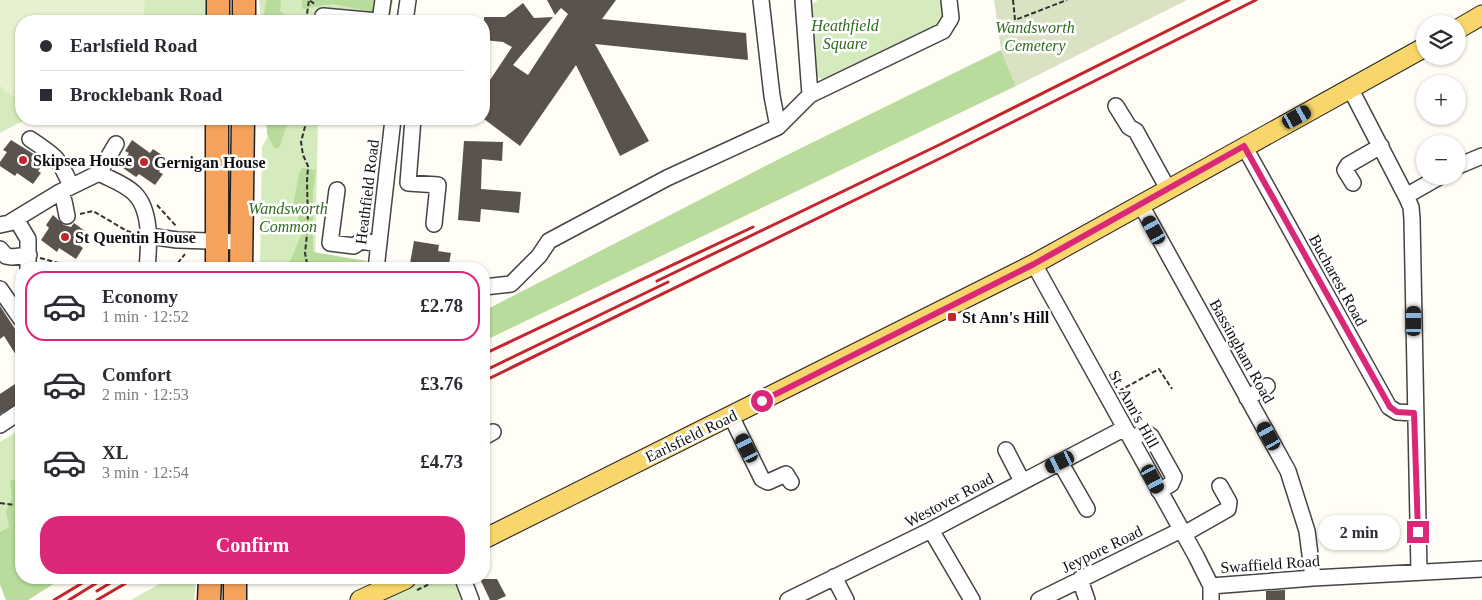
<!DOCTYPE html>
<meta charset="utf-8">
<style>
:root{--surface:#fff;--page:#f2f2f3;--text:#2b2b33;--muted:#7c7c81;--line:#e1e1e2;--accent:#db2777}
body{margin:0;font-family:"Times New Roman",serif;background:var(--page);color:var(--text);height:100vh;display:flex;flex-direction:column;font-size:19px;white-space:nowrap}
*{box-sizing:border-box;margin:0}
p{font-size:16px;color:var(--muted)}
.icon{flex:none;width:28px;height:28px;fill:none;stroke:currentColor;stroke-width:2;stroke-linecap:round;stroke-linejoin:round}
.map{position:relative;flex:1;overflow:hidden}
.details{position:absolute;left:15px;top:262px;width:475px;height:322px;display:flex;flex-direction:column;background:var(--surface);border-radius:20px;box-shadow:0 1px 4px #0004}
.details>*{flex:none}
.banner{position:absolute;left:15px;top:15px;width:475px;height:110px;border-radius:20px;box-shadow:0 1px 4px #0004;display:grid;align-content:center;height:110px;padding:0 25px;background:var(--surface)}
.fabs{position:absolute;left:1416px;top:15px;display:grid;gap:10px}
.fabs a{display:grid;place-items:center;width:50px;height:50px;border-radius:50%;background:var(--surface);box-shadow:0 1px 4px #0004;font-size:25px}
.end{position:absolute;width:22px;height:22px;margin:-11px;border:6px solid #db2777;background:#fff;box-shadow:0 0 0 2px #fff}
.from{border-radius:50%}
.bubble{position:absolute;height:35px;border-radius:18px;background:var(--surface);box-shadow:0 1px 4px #0004;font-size:16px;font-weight:700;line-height:35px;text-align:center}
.car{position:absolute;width:15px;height:30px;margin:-15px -8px;border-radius:6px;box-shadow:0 0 4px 1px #0007;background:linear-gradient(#222 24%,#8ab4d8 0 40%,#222 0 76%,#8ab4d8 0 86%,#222 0)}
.banner b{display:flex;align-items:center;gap:18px;height:48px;font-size:19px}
.banner b+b{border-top:1px solid var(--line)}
.banner i{width:12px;height:12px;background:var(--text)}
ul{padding:9px 0 0;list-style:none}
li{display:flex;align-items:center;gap:15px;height:70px;margin:0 10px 8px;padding:0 15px;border:2px solid transparent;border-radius:20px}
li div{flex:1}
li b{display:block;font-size:19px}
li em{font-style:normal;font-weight:700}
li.active{border-color:var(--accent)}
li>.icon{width:45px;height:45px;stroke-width:1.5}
.primary-button{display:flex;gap:10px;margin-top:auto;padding:10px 25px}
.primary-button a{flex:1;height:58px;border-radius:20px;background:var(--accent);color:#fff;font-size:20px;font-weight:700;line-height:58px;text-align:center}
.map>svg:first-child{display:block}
.green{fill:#d5ebbd}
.forest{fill:#b9dc9c}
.cemetery{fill:#d9e3c4}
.pitch{fill:#e6f2cf}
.building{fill:#5a524d}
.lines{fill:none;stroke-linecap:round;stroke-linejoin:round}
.minor-casing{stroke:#444;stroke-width:18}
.major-casing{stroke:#222;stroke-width:21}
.highway-casing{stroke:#222;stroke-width:25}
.path{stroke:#333;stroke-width:2;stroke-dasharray:5 2.5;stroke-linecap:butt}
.minor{stroke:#fff;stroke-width:15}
.major{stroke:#f9d66b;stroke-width:19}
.highway{stroke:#f5a25d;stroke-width:22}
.rail{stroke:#c4262e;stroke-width:3}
.route{stroke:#db2777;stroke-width:6}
.poi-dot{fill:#c4262e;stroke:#fff;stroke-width:2}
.labels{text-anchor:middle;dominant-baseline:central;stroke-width:5;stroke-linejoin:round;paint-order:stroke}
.park-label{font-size:16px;font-style:italic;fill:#2f6b1f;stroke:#fff}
.poi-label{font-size:16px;font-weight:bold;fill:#111;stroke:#fff;text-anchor:start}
.street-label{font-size:16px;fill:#111;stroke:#fff}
</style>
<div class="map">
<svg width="1482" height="600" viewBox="0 0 1482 600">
<rect width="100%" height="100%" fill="#fffdf5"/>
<path class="green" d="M0,0H206V21H21V119H60L25,120L0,133Z
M259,0H392L388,21H261Z
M818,0H946L943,24L826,81L819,78L815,70L808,7Z
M262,119H318L315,269H260L262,147C270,134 269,131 262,119Z
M21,429V579H61L28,600H6L0,584V442Z
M168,579H196L194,600H131Z
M425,579H453L461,600H380Z"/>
<path class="forest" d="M266,0H281L280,11L291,21H263Z
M302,0H393L390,15L332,4L302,9Z
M1001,50L1016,86L484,341V311L501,302L787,155Z
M267,119H289L279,148H274L267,133Z
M302,168L316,170L313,191V252L367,261L364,269H285L293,255L303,230L293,206L299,174Z
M21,478V579H61L28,600H6L0,584V532L9,527L6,511L12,498L10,481Z"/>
<path class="cemetery" d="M994,0H1187L1016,86L1001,50Z"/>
<path class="pitch" d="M0,0H145L143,21H21V99L12,96L0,86Z"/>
<path class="building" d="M547,0H616L602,19L746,33L748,60L595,44L649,141L620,156L576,65L520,146L484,119V89L512,47L503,42L484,40V17H505L523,3L534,18L553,17L513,65L528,75L568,14L561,8L555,15Z
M11,140L45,161L38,171L41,173L33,184L17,173L15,176L0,166V162L7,152L3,150Z
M132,140L150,153L153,149L168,159L159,172L163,174L155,185L139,174L136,177L120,166L129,153L125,151Z
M464,141L503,142L502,161L482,159L481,189L521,192L519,213L481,209L480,222L458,220Z
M53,215L64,225L71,227L74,223L89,234L80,246L83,248L76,259L59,248L57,252L41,240L49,228L46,225Z
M414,241L439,245L438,251L451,253L448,269H409Z
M0,306L21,338V363L4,336L0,339Z
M21,380V402L0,414V394Z
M480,579H497L506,596L497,600H490Z
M1285,590V600H1266V591Z"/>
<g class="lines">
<g class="minor-casing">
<path id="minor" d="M761,0L772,96L778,127
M803,0L810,95
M323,16L378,21
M380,21L383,0
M405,21L408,0
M1350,88L1406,196L1411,207L1412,219L1419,572
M1116,106L1129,127L1136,131L1168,189
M413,119L408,183L438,185L434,224
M30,139C56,156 59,158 71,186
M1244,146L1389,407L1397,412L1414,413
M1458,166L1482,156
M99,173L116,144
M1353,183L1345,170L1348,165L1381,146
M337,190L330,243L354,246L361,241L379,244
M60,192L64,201L67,216
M1406,196L1441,176
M1141,205L1288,471L1307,531L1313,578
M16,219L28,239V269
M0,225L9,223L60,192L99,173C110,179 125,184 134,193C152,210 149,246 147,269
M149,236L177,240L241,242
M0,249L6,256L12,257L29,255
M1034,264L1196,556L1211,586V600
M376,269L393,119
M484,287L511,284L539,256L549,241L667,178L778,127L810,95L943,31L951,18L949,0
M0,289L21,319
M1247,398L1267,386
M731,416L762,479L768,482L786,474L791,482
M0,425L21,411
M484,437L493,432
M1131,439C1138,435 1144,431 1151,436L1174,477L1171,484L1159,491
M1006,450L1022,481
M1060,462L1087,509
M931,530L972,600
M1184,534L1228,509L1229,502L1220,486
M834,577L846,600
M463,579L471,600
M1080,579L1087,600
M1211,586L1313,578L1482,569
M788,600L931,530L1125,428
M1039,600L1181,530"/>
</g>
<g class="major-casing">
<path id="major" d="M1458,29L1482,15
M484,539L1034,264L1425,47
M360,600L406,579"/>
</g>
<g class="highway-casing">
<path id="highway" d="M218,21V0
M244,21V0
M217,269V119
M241,269L243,119
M235,579V600
M209,600L210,579"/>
</g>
<path class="path" d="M1013,0L1015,20L1067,0
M306,21L309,0L316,5
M307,119L301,142L303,155L308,166L307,181L308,225L305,253L308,269
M157,205L177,227
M80,214L93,211L127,231L135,233
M40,258L62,264L68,269
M173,269L185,254
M1119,391L1159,369L1172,389
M0,503L21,506
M417,590L440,579"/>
<use href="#minor" class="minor"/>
<use href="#major" class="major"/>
<use href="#highway" class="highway"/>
<path class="rail" d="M657,281L941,144L1229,0
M484,354L753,227
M484,371L668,282
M484,381L947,155L1256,0
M97,591L117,579
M54,600L89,579
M69,600L103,579
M97,600L133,579"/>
</g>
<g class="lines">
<path class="route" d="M762,401L1034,264L1244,146L1390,407L1397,412L1414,413L1418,532"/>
</g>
<g class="poi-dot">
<circle cx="23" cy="160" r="5"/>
<circle cx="144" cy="162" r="5"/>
<circle cx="65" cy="237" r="5"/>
<rect x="947" y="312" width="10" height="10" rx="2.5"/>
</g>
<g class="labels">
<g class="park-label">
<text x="845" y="25">Heathfield<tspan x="845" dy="18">Square</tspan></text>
<text x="1035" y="27">Wandsworth<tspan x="1035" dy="18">Cemetery</tspan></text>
<text x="288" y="208">Wandsworth<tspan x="288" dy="18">Common</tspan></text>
</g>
<g class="poi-label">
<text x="33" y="160">Skipsea House</text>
<text x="154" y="162">Gernigan House</text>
<text x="75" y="237">St Quentin House</text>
<text x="962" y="317">St Ann's Hill</text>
</g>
<g class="street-label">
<text transform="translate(367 192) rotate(-83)">Heathfield Road</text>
<text transform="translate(1338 280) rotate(61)">Bucharest Road</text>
<text transform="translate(1242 351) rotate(61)">Bassingham Road</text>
<text transform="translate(1134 409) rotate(61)">St. Ann's Hill</text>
<text transform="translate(691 436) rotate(-26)">Earlsfield Road</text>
<text transform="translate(949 500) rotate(-28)">Westover Road</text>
<text transform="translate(1102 549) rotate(-26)">Jeypore Road</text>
<text transform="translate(1270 564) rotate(-4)">Swaffield Road</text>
</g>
</g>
</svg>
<div class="fabs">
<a><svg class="icon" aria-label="layers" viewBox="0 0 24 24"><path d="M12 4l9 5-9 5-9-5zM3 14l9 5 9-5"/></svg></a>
<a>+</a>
<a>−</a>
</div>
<i class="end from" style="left:762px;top:401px"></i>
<i class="end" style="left:1418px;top:532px"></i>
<div class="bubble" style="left:1318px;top:515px;width:82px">2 min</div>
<i class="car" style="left:1297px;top:117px;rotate:61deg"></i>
<i class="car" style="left:1154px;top:230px;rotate:331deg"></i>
<i class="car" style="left:1414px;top:321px;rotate:0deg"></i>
<i class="car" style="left:1269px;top:436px;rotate:331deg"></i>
<i class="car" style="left:747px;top:448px;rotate:333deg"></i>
<i class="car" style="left:1060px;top:462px;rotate:244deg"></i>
<i class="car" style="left:1153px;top:479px;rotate:152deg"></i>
<div class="banner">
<b><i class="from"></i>Earlsfield Road</b>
<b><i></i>Brocklebank Road</b>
</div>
<section class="details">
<ul>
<li class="active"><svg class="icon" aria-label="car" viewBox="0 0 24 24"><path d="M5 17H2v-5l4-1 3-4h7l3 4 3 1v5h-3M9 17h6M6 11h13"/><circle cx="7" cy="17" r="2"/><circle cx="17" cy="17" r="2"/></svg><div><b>Economy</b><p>1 min · 12:52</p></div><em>£2.78</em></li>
<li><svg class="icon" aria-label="car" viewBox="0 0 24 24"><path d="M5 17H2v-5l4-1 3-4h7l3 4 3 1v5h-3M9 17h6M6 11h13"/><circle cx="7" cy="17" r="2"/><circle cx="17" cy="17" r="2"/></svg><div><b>Comfort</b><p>2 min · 12:53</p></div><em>£3.76</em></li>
<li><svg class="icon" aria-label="car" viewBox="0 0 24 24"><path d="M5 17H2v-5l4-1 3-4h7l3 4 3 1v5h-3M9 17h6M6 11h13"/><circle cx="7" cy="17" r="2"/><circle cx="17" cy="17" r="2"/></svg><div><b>XL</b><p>3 min · 12:54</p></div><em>£4.73</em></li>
</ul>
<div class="primary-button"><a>Confirm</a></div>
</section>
</div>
